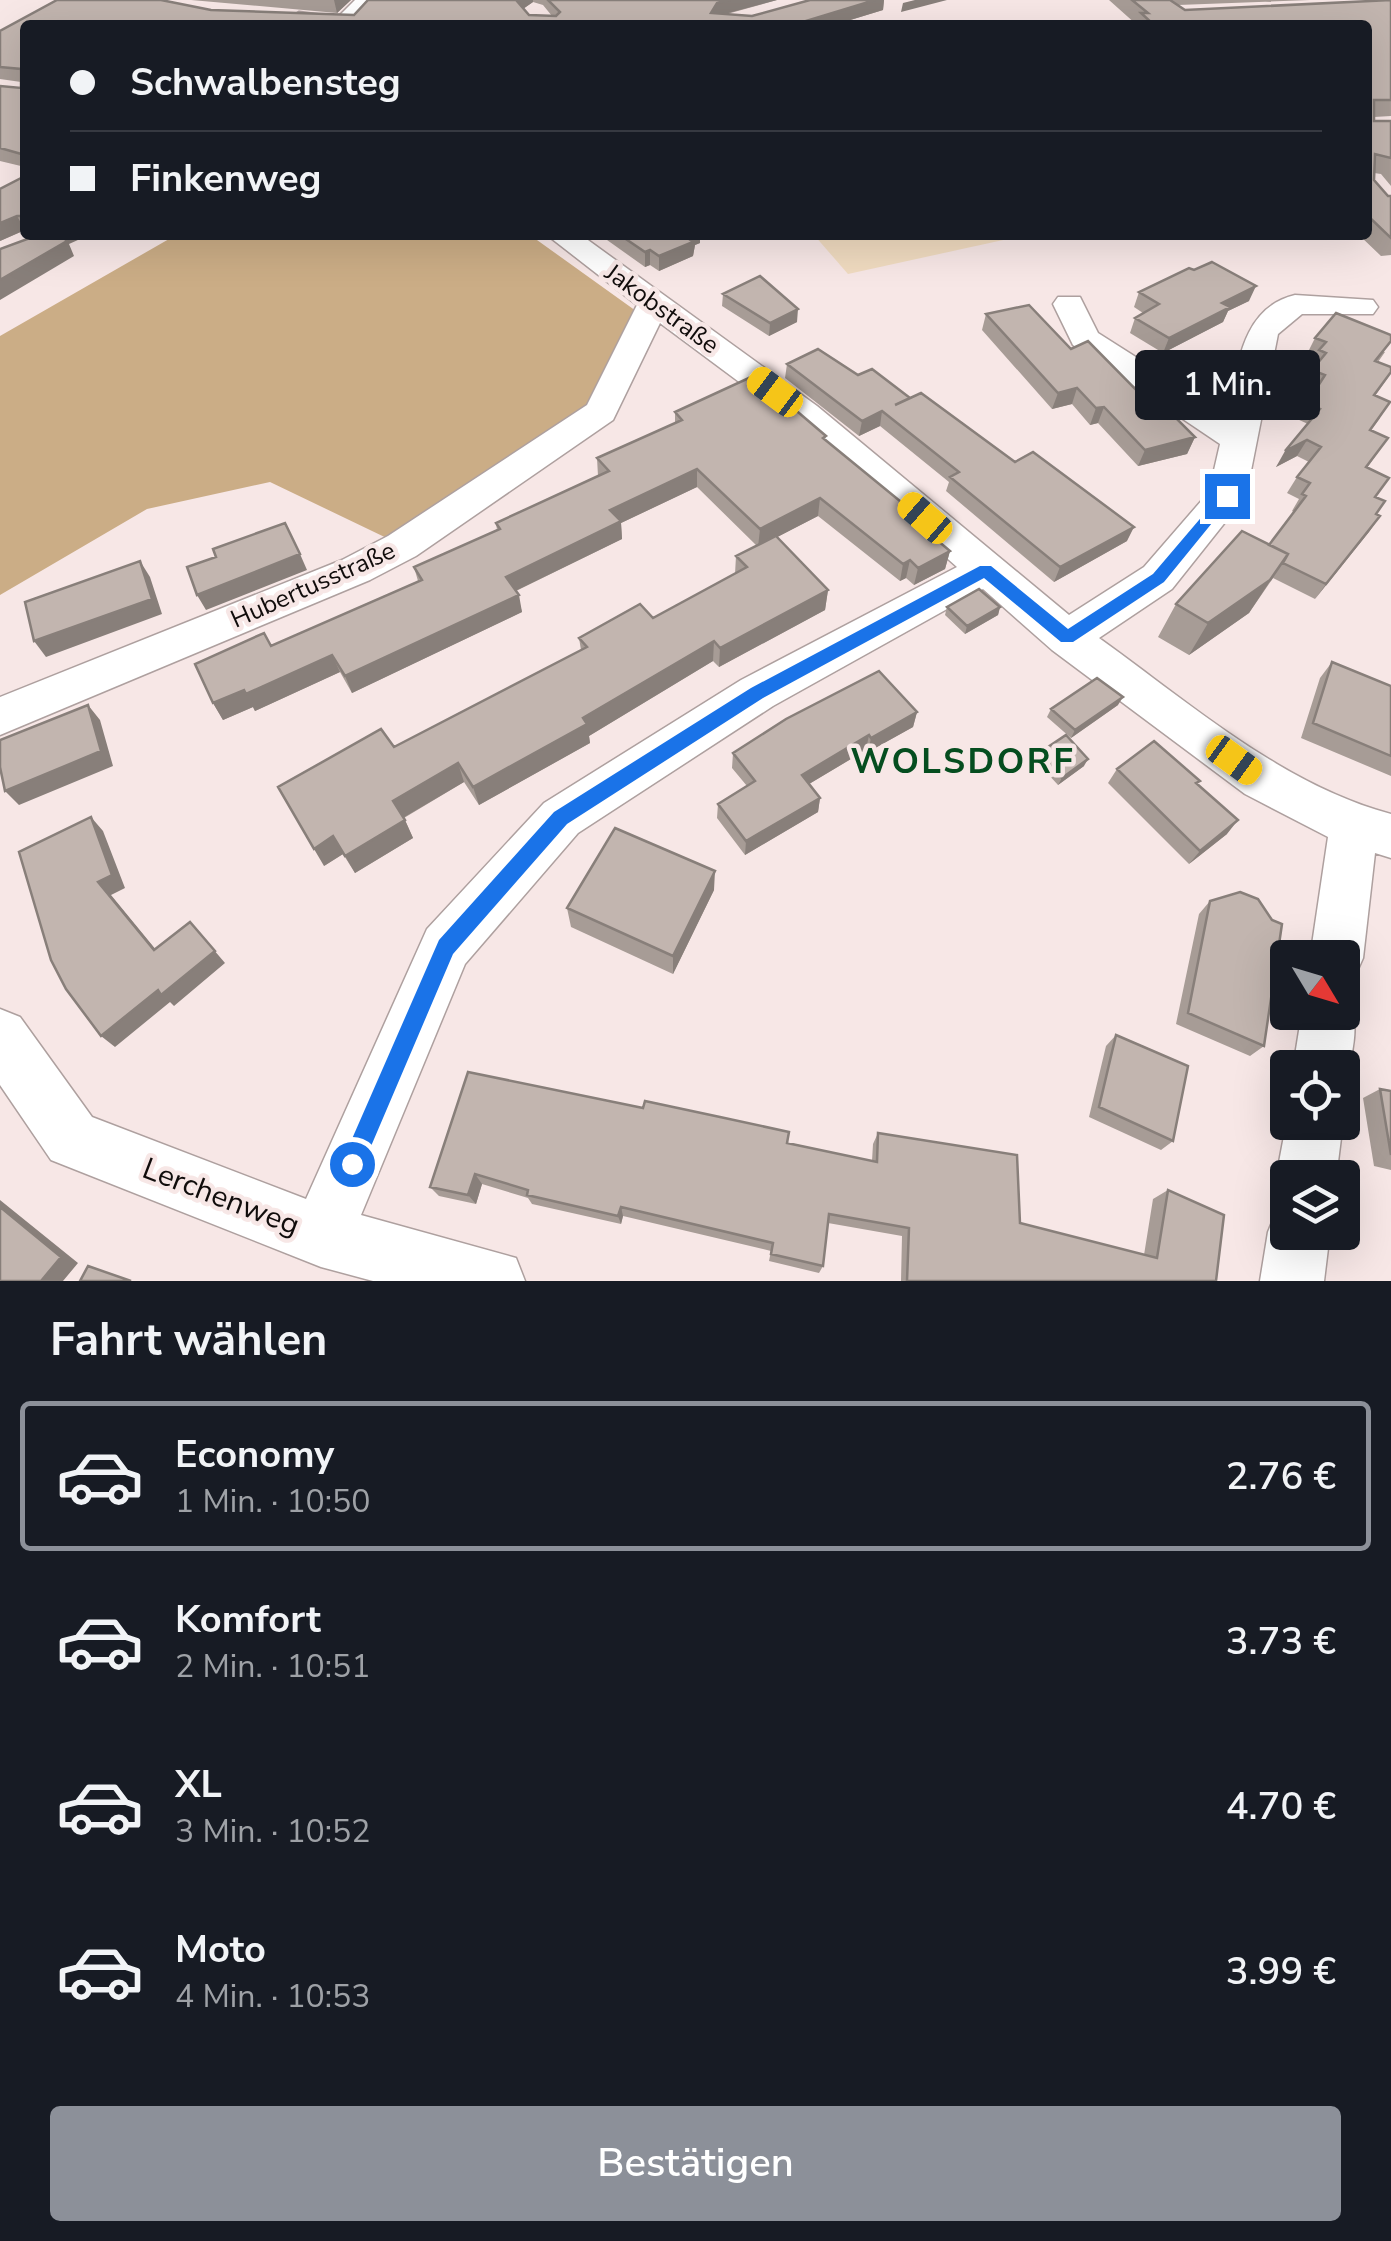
<!DOCTYPE html>
<html lang="de">
<meta charset="utf-8">
<style>
:root{--surface:#171b24;--page:#20242c;--text:#f1f3f6;--muted:#9ea1a6;--line:#363941;--accent:#8c9099}
body{margin:0;font-family:"Nunito Sans",sans-serif;background:var(--page);color:var(--text);height:100vh;display:flex;flex-direction:column;font-size:38px;white-space:nowrap}
*{box-sizing:border-box;margin:0}
p{font-size:32px;color:var(--muted)}
.icon{flex:none;width:55px;height:55px;fill:none;stroke:currentColor;stroke-width:2;stroke-linecap:round;stroke-linejoin:round}
.map{position:relative;height:1281px;overflow:hidden}
.drawer{display:flex;flex-direction:column;background:var(--surface);flex:1}
.drawer>*{flex:none}
.guide{position:absolute;left:20px;top:20px;width:1352px;height:220px;border-radius:10px;box-shadow:0 10px 40px #0002;display:grid;align-content:center;height:220px;padding:0 50px;background:var(--surface)}
.needle{width:65px;rotate:128deg}
.fabs{position:absolute;left:1270px;top:940px;display:grid;gap:20px}
.fabs a{display:grid;place-items:center;width:90px;height:90px;border-radius:10px;background:var(--surface);box-shadow:0 10px 40px #0002;font-size:50px}
.end{position:absolute;width:45px;height:45px;margin:-22px;border:12px solid #1a73e8;background:#fff;box-shadow:0 0 0 5px #fff}
.from{border-radius:50%}
.bubble{position:absolute;height:70px;border-radius:10px;background:var(--surface);box-shadow:0 10px 40px #0002;font-size:32px;font-weight:600;line-height:70px;text-align:center}
.car{position:absolute;width:30px;height:60px;margin:-30px -15px;border-radius:12px;box-shadow:0 0 8px 2px #0007;background:linear-gradient(#f5c518 24%,#345 0 40%,#f5c518 0 76%,#345 0 86%,#f5c518 0)}
.guide b{display:flex;align-items:center;gap:35px;height:95px;font-size:38px}
.guide b+b{border-top:2px solid var(--line)}
.guide i{width:25px;height:25px;background:var(--text)}
ul{padding:0;list-style:none}
li{display:flex;align-items:center;gap:30px;height:150px;margin:0 20px 15px;padding:0 30px;border:5px solid transparent;border-radius:10px}
li div{flex:1}
li b{display:block;font-size:38px}
li em{font-style:normal;font-weight:600}
li.current{border-color:var(--accent)}
li>.icon{width:90px;height:90px;stroke-width:1.5}
h2{padding:0 50px;font-size:45px;line-height:120px}
.cta{display:flex;gap:20px;margin-top:auto;padding:20px 50px}
.cta a{flex:1;height:115px;border-radius:10px;background:var(--accent);color:#fff;font-size:40px;font-weight:600;line-height:115px;text-align:center}
.map>svg:first-child{display:block}
.green{fill:#f0dbc0}
.forest{fill:#cbad86}
.lines{fill:none;stroke-linecap:round;stroke-linejoin:round}
.minor-casing{stroke:#aea09f;stroke-width:3}
.minor{fill:#fff;fill-rule:evenodd}
.wall{fill:#a79c96;fill-rule:evenodd}
.shaded-wall{fill:#887f7a}
.building{fill:#c2b5af;stroke:#887f7a;stroke-width:2.5}
.route{fill:#1a73e8}
.labels{text-anchor:middle;dominant-baseline:central;stroke-width:9;stroke-linejoin:round;paint-order:stroke}
.street-label{font-size:25px;fill:#100c0b;stroke:#f7e7e6}
.near-street-label{font-size:30px;fill:#100c0b;stroke:#f7e7e6}
.district-label{font-size:35px;font-weight:bold;letter-spacing:2.5px;fill:#054d1f;stroke:#f7e7e6}
</style>
<div class="map">
<svg width="1391" height="1281" viewBox="0 0 1391 1281">
<rect width="100%" height="100%" fill="#f7e7e6"/>
<path class="green" d="M814,235H1026L848,274Z"/>
<path class="forest" d="M176,235H530L636,311L586,406L395,542L270,482L147,509L0,595V336Z"/>
<g class="lines">
<g class="minor-casing">
<path id="minor" d="M355,0H378L354,25H297L288,19L299,12L338,17Z
M547,235H581L817,406L1069,615L1144,567L1209,492L1220,444L1073,345L1053,304L1058,297H1080L1098,333L1227,415C1238,369 1240,308 1295,295L1373,300L1378,307L1373,314H1302L1278,334L1246,496L1172,589L1099,638C1190,703 1282,785 1391,814V858L1375,853L1363,958L1355,976L1342,981V958H1310L1328,837L1245,794L1052,650L983,589L773,706L578,833L465,964L361,1215L516,1258L525,1281H373L321,1267L51,1160L0,1085V1009L20,1017L92,1117L306,1199L427,929L544,803L741,680L957,567L793,422L660,323L613,420L416,556L370,580L0,735V697L342,560L388,536L587,405L637,305Z
M1342,990L1348,993C1360,1021 1354,1056 1342,1085V1068H1293L1302,1012H1342Z
M1288,1115V1122H1343L1336,1178H1288V1200L1276,1178Z
M1288,1206V1232H1330L1324,1281H1260L1268,1232L1277,1210Z"/>
</g>
<use href="#minor" class="minor"/>
</g>
<path class="wall" d="M57,0H161L211,10L354,15L368,0H777L727,14L752,16L810,0H884L883,10L834,25H25V167L0,161V86L21,88V82L0,79V31ZM533,2L543,5L552,16L529,15L523,9Z
M191,0H351L337,13Z
M1109,0H1310L1178,5L1185,10L1391,0V116L1374,117V121H1391V186L1381,174L1374,173V180L1388,196H1391V255L1381,256L1359,235H1368V25H1137Z
M25,176V230L0,241Z
M600,235H700V243L695,245L693,256L659,271L650,265L645,267Z
M1139,292L1249,301L1228,311L1223,322L1163,353L1130,333L1135,318L1143,313L1134,307Z
M723,294L797,322L769,336L722,306Z
M986,314L1071,349L1143,397L1195,437L1187,454L1138,466L1098,423L1090,425L1072,404L1052,409L982,330Z
M1315,338L1385,352L1378,362L1391,373L1375,396L1380,418L1371,430L1388,438L1367,468L1376,497V514L1380,516L1315,599L1273,578L1249,613L1189,655L1158,637L1176,604L1269,545L1294,512L1292,511L1299,499L1287,493L1297,477L1309,462L1297,456L1276,467L1308,424L1297,419L1315,391L1303,386L1314,367L1310,366L1315,357L1307,354Z
M787,364L858,375L910,398L1015,462L1127,541L1054,582L946,491L949,482L880,426L859,436L785,378Z
M675,412L826,436L825,440L917,515L915,521L950,551L945,569L914,585L906,578L900,581L818,516L777,537L828,590L825,610L719,667L713,661L589,736L590,743L479,805L464,782L404,818L413,838L355,873L343,854L324,866L394,747L581,650L579,638L653,618L735,574L736,556L757,546L697,487L621,523L622,539L516,591L522,612L352,693L340,672L255,711L253,707L223,720L213,703L271,646L418,581L414,567L497,530L496,523L598,476L597,458L675,423Z
M947,607H1000L998,615L965,634L945,615Z
M1332,662L1391,686V776L1301,738L1320,678Z
M1118,705L1071,738L1047,717L1051,709Z
M917,712L913,727L868,752L866,750L809,784L820,798L818,812L745,855L717,818L718,804L747,786L732,768L733,753Z
M1039,753L1084,766L1058,785L1036,761Z
M1117,769L1200,781L1197,785L1227,834L1189,864L1108,783Z
M714,890L673,974L571,927L567,908Z
M1210,901L1264,1046L1250,1056L1176,1024L1199,914Z
M1116,1035L1173,1141L1161,1150L1089,1117L1106,1046Z
M468,1072L872,1161L873,1144L878,1133L1020,1223L1144,1255L1153,1199L1168,1190L1216,1281H901L902,1236L828,1223L823,1266L819,1273L769,1261L771,1251L623,1216L621,1224L532,1204L528,1198L482,1184L476,1204L439,1196L430,1187Z
M1380,1089L1391,1091V1170L1374,1166L1363,1098Z"/>
<path class="shaded-wall" d="M334,0H351L337,13Z
M516,0H533V2L517,13Z
M730,0H777L717,16L711,13L717,3Z
M875,0H884L883,10L834,25H793Z
M915,0H947L901,12L903,3Z
M17,216L25,230L0,241V223Z
M59,235H89L69,244L74,256L0,300V280Z
M690,235H700V243L695,245L693,256L659,271V256Z
M650,250V265L645,267V252Z
M1256,286L1249,301L1228,311L1223,322L1163,353L1169,338L1222,303Z
M798,309L797,322L769,336L770,323Z
M1077,388L1072,404L1052,409L1058,393Z
M1104,407L1098,423L1090,425L1096,408Z
M882,411L880,426L859,436L862,421Z
M1195,437L1187,454L1138,466L1145,450Z
M1307,440L1297,456L1276,467L1285,451Z
M697,469V487L621,523L622,539L509,594L506,577L610,510Z
M820,498L818,516L758,547L760,529Z
M1380,516L1369,532L1315,599L1326,584Z
M1134,527L1127,541L1054,582L1060,567Z
M950,551L945,569L914,585L918,568Z
M300,554L307,570L206,610L197,595Z
M1288,554L1249,613L1189,655L1208,623Z
M910,560L906,578L900,581L903,564Z
M140,561L150,577L162,614L46,657L34,641Z
M828,590L825,610L719,667L720,648Z
M519,595L522,612L352,693L345,676Z
M1000,607L998,615L965,634L967,626Z
M714,641L713,661L589,736L590,743L479,805L473,787L583,718Z
M332,655L340,672L255,711L253,707L223,720L213,703Z
M1123,697L1118,705L1071,738L1075,730Z
M88,705L100,720L113,766L19,805L5,791Z
M917,712L913,727L868,752L871,738Z
M869,735L866,750L799,790L802,775Z
M1088,759L1084,766L1058,785L1062,778Z
M458,763L464,782L401,819L393,801Z
M820,798L818,812L745,855L746,841Z
M91,817L103,831L125,888L111,895L166,962L154,950L98,882Z
M405,820L413,838L355,873L345,856Z
M1238,820L1227,834L1189,864L1200,851Z
M333,836L343,854L324,866L314,849Z
M715,871L714,890L673,974V956Z
M190,922L225,963L174,1006L170,1002L115,1047L101,1036Z
M475,1174L482,1184L476,1204L468,1195Z
M0,1200L78,1263L63,1281H41L0,1207Z
M621,1207L623,1216L621,1224L618,1216Z"/>
<path class="building" d="M57,0H161L211,10L354,15L368,0H516L529,15L556,16L560,12L548,0H730L717,3L711,13L752,16L810,0H875L793,25H25V155L0,148V86L21,88V69L0,67V31Z
M1132,0H1170L1185,10L1391,0V100H1374V121H1391V158L1375,154L1374,180L1388,196H1391V238L1368,216V25H1154L1141,13H1148Z
M25,176V216H17L0,223V189Z
M38,235H61L67,241L0,280V249Z
M620,235H693L695,236L689,239L693,242L659,256L650,250L645,252Z
M1212,262L1256,286L1222,303L1230,307L1169,338L1135,318L1159,304L1139,292L1189,268L1194,270Z
M760,276L798,309L770,323L723,294Z
M1029,305L1071,349L1088,341L1143,397L1153,395L1195,437L1145,450L1104,407L1096,408L1077,388L1058,393L986,314Z
M1336,313L1391,335V341L1375,361L1391,367V372L1374,395L1390,402L1370,430L1388,438L1366,467L1389,478L1375,497L1385,501L1376,514L1380,516L1326,584L1283,563L1288,554L1269,545L1306,496L1302,494L1310,483L1297,477L1321,447L1307,440L1285,451L1320,409L1307,403L1325,375L1312,370L1326,353L1319,350L1326,342L1315,338Z
M818,349L858,375L872,369L910,398L895,405L921,393L1015,462L1033,452L1134,527L1060,567L950,477L959,472L882,411L862,421L787,364Z
M751,377L792,407L826,436L823,438L917,515L911,518L950,551L918,568L910,560L903,564L820,498L760,529L697,469L610,510L621,521L506,577L519,595L345,676L332,655L246,694L244,690L213,703L195,664L264,633L271,646L422,580L414,567L500,529L496,523L609,471L597,458L682,420L675,412Z
M285,523L300,554L197,595L187,567L216,557L213,549Z
M1242,531L1288,554L1270,580L1208,623L1176,604Z
M776,536L828,590L720,648L714,641L583,718L587,724L473,787L458,763L393,801L405,820L345,856L333,836L314,849L278,787L381,729L394,747L587,647L579,638L640,604L653,618L747,567L736,556Z
M140,561L152,599L34,641L25,602Z
M979,589L1000,607L967,626L947,607Z
M1332,662L1391,686V756L1313,723Z
M879,671L917,712L871,738L869,735L802,775L820,798L746,841L718,804L755,781L733,753L786,719Z
M1097,678L1123,697L1075,730L1051,709Z
M88,705L101,751L5,791L0,767V740Z
M1066,735L1088,759L1062,778L1039,753Z
M1154,741L1200,781L1196,783L1238,820L1200,851L1117,769Z
M91,817L112,875L98,882L154,950L190,922L215,951L161,995L158,990L101,1036L66,989L51,960L19,852Z
M615,828L715,871L673,956L567,908Z
M1240,892L1258,899L1272,920L1282,924L1264,1046L1188,1013L1210,901Z
M1116,1035L1188,1066L1173,1141L1099,1107Z
M468,1072L643,1108L645,1101L720,1117L789,1132L787,1143L877,1162L878,1133L1017,1155L1020,1223L1157,1258L1168,1190L1224,1215L1216,1281H907L909,1228L829,1214L823,1266L771,1254L773,1243L621,1207L618,1216L527,1195L528,1190L475,1174L468,1195L430,1187Z
M1380,1089L1391,1091V1155Z
M0,1207L61,1257L41,1281H0Z
M88,1266L131,1281H80Z"/>
<path class="route" d="M1222,493L1234,496L1164,582L1073,642H1061L984,578L763,698L567,824L453,954L360,1172L352,1175L344,1172L341,1164L439,940L554,812L751,688L980,566H991L1068,629L1153,574Z"/>
<g class="labels">
<g class="street-label">
<text transform="translate(662 309) rotate(36)">Jakobstraße</text>
<text transform="translate(313 585) rotate(-24)">Hubertusstraße</text>
</g>
<g class="near-street-label">
<text transform="translate(221 1197) rotate(21)">Lerchenweg</text>
</g>
<g class="district-label">
<text x="963" y="761">WOLSDORF</text>
</g>
</g>
</svg>
<div class="fabs">
<a><svg class="needle" viewBox="-14 -14 28 28"><path d="M0-13l5 13h-10z" fill="#e53935"/><path d="M0 13l5-13h-10z" fill="#9ea1a6"/></svg></a>
<a><svg class="icon" aria-label="locate" viewBox="0 0 24 24"><circle cx="12" cy="12" r="6"/><path d="M12 2v4M12 18v4M2 12h4M18 12h4"/></svg></a>
<a><svg class="icon" aria-label="layers" viewBox="0 0 24 24"><path d="M12 4l9 5-9 5-9-5zM3 14l9 5 9-5"/></svg></a>
</div>
<i class="end from" style="left:352px;top:1164px"></i>
<i class="end" style="left:1227px;top:496px"></i>
<div class="bubble" style="left:1135px;top:350px;width:185px">1 Min.</div>
<i class="car" style="left:775px;top:392px;rotate:307deg"></i>
<i class="car" style="left:925px;top:518px;rotate:311deg"></i>
<i class="car" style="left:1234px;top:760px;rotate:126deg"></i>
<div class="guide">
<b><i class="from"></i>Schwalbensteg</b>
<b><i></i>Finkenweg</b>
</div>
</div>
<section class="drawer">
<h2>Fahrt wählen</h2>
<ul>
<li class="current"><svg class="icon" aria-label="car" viewBox="0 0 24 24"><path d="M5 17H2v-5l4-1 3-4h7l3 4 3 1v5h-3M9 17h6M6 11h13"/><circle cx="7" cy="17" r="2"/><circle cx="17" cy="17" r="2"/></svg><div><b>Economy</b><p>1 Min. · 10:50</p></div><em>2.76 €</em></li>
<li><svg class="icon" aria-label="car" viewBox="0 0 24 24"><path d="M5 17H2v-5l4-1 3-4h7l3 4 3 1v5h-3M9 17h6M6 11h13"/><circle cx="7" cy="17" r="2"/><circle cx="17" cy="17" r="2"/></svg><div><b>Komfort</b><p>2 Min. · 10:51</p></div><em>3.73 €</em></li>
<li><svg class="icon" aria-label="car" viewBox="0 0 24 24"><path d="M5 17H2v-5l4-1 3-4h7l3 4 3 1v5h-3M9 17h6M6 11h13"/><circle cx="7" cy="17" r="2"/><circle cx="17" cy="17" r="2"/></svg><div><b>XL</b><p>3 Min. · 10:52</p></div><em>4.70 €</em></li>
<li><svg class="icon" aria-label="car" viewBox="0 0 24 24"><path d="M5 17H2v-5l4-1 3-4h7l3 4 3 1v5h-3M9 17h6M6 11h13"/><circle cx="7" cy="17" r="2"/><circle cx="17" cy="17" r="2"/></svg><div><b>Moto</b><p>4 Min. · 10:53</p></div><em>3.99 €</em></li>
</ul>
<div class="cta"><a>Bestätigen</a></div>
</section>
